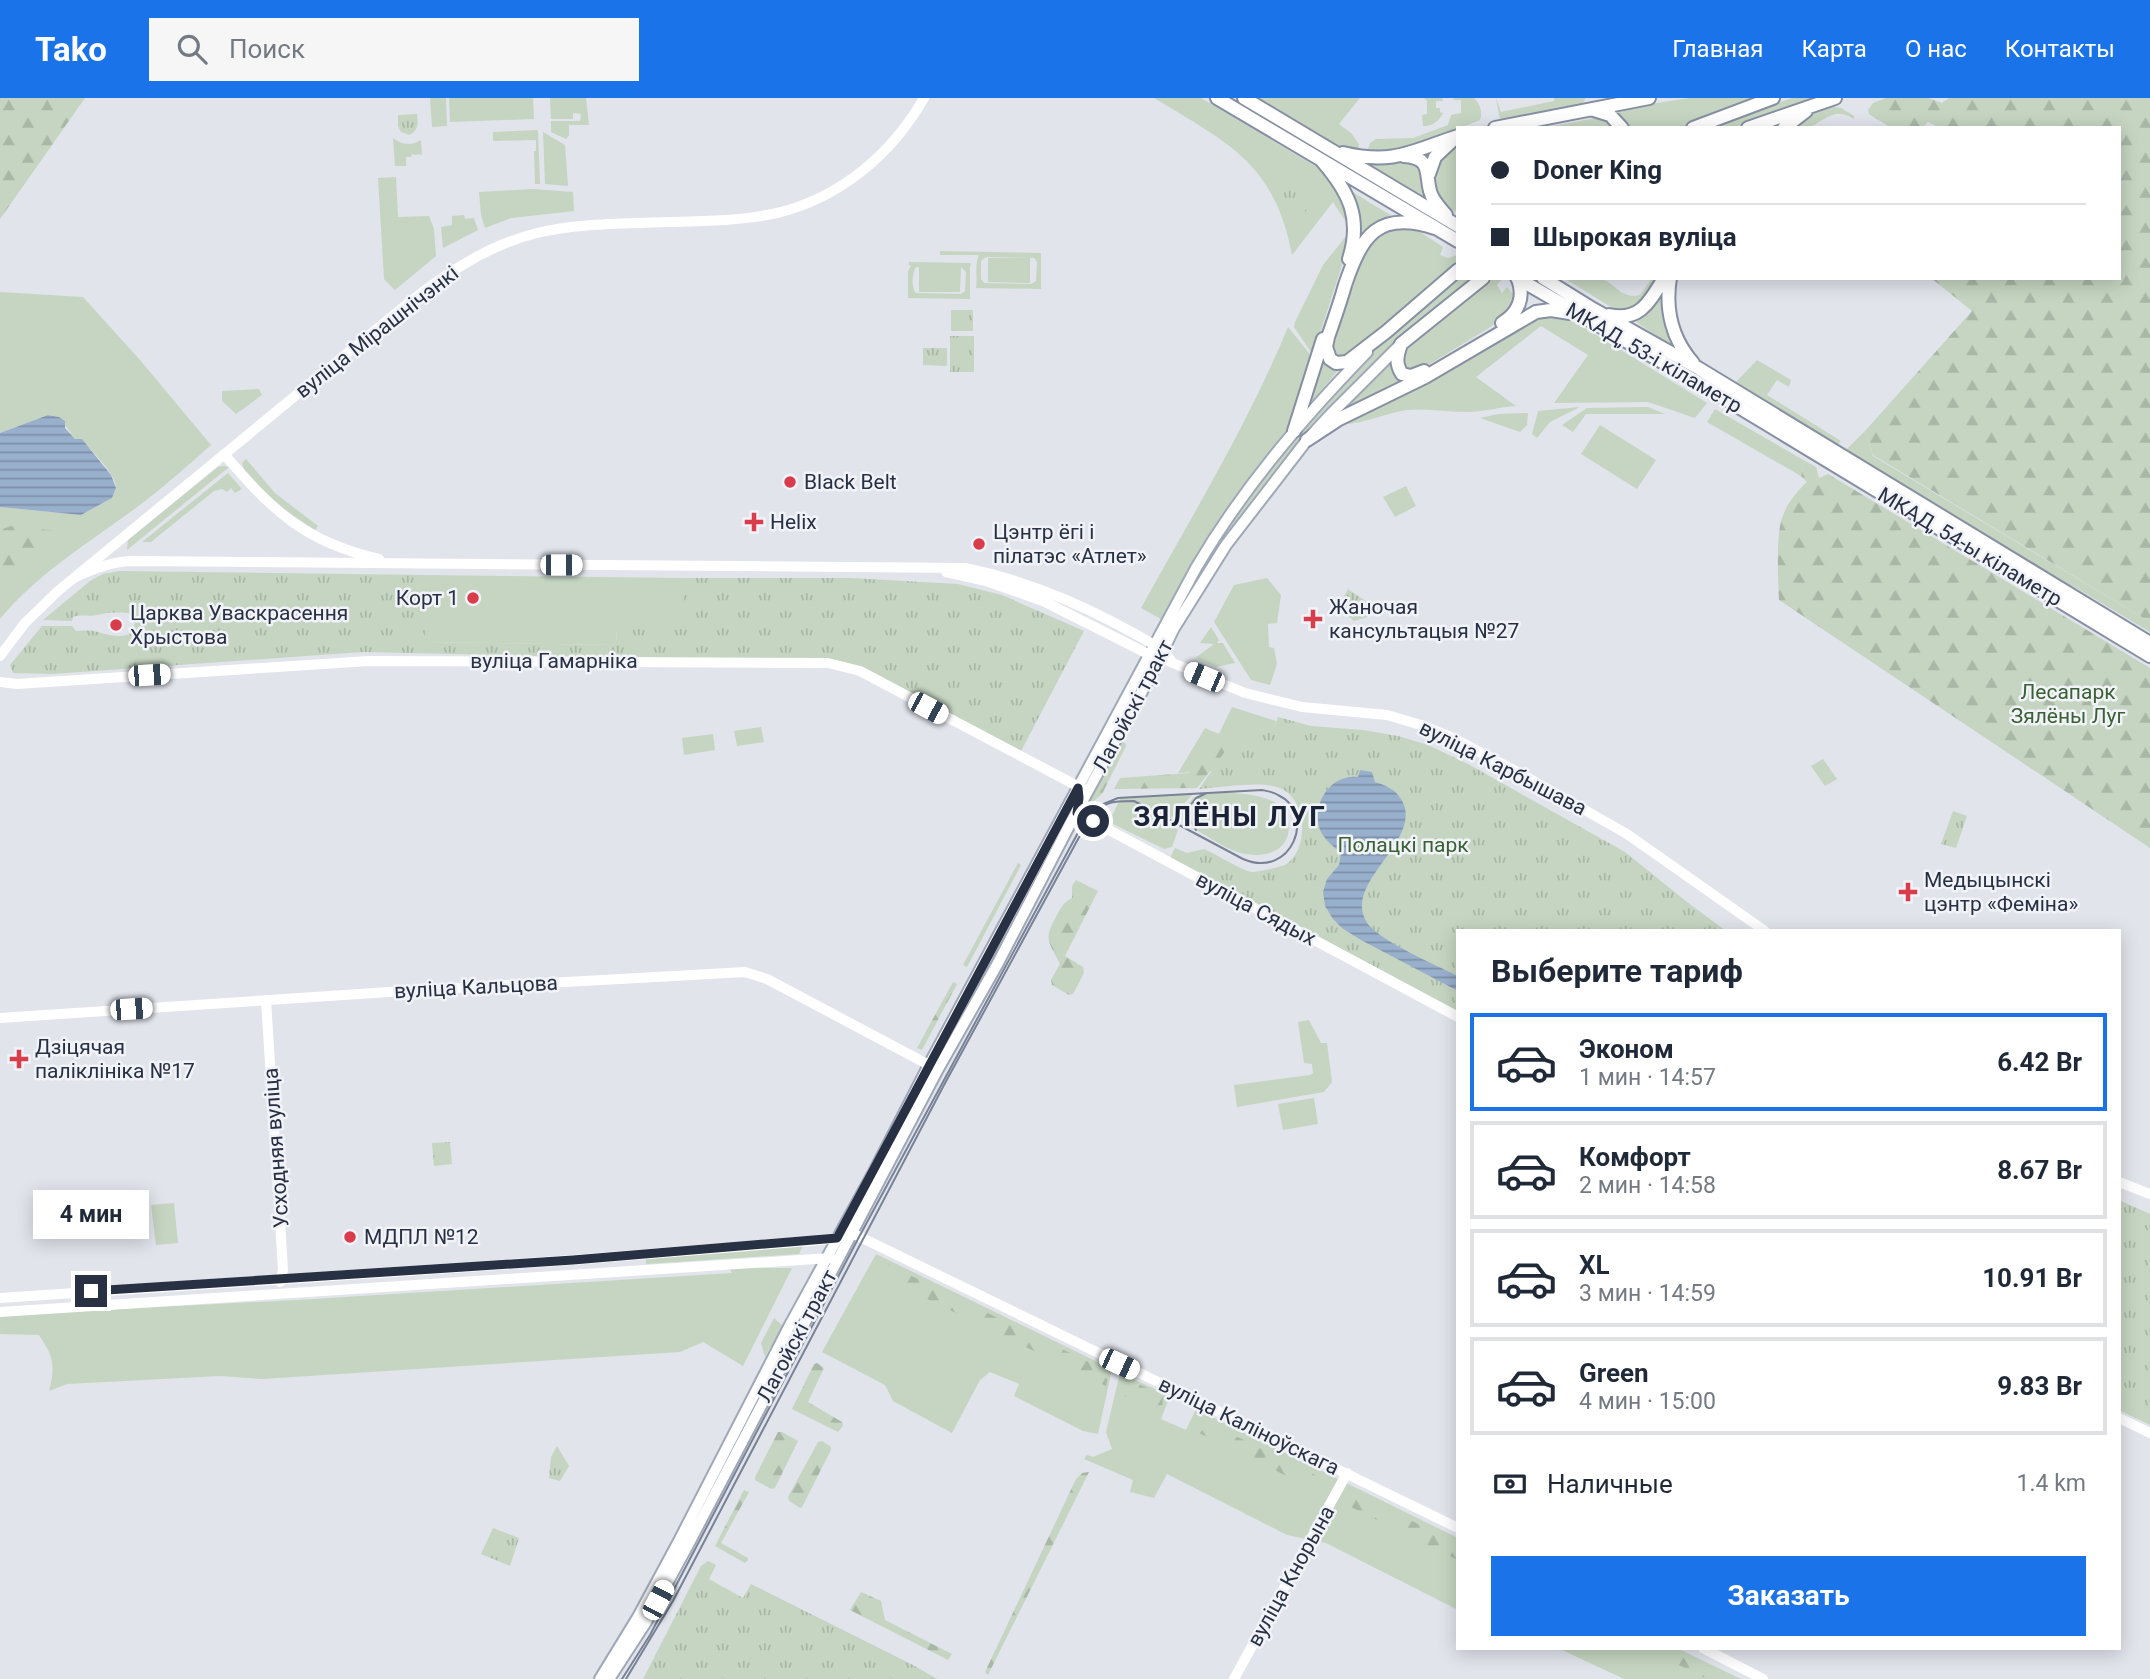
<!DOCTYPE html>
<html lang="ru">
<meta charset="utf-8">
<style>
:root{--surface:#fff;--page:#f6f6f7;--text:#1f2937;--muted:#747a83;--line:#e0e1e3;--accent:#1a73e8}
body{margin:0;font-family:Roboto,sans-serif;background:var(--page);color:var(--text);height:100vh;display:flex;flex-direction:column;font-size:26px;white-space:nowrap}
*{box-sizing:border-box;margin:0}
p{font-size:23px;color:var(--muted)}
.icon{flex:none;width:38px;height:38px;fill:none;stroke:currentColor;stroke-width:2;stroke-linecap:round;stroke-linejoin:round}
.map{position:relative;flex:1;overflow:hidden}
.details{position:absolute;left:1456px;top:831px;width:665px;height:721px;display:flex;flex-direction:column;background:var(--surface);border-radius:0px;box-shadow:0 4px 18px #0003}
.details>*{flex:none}
.banner{position:absolute;left:1456px;top:28px;width:665px;height:154px;border-radius:0px;box-shadow:0 4px 18px #0003;display:grid;align-content:center;height:154px;padding:0 35px;background:var(--surface)}
.end{position:absolute;width:32px;height:32px;margin:-16px;border:9px solid #283044;background:#fff;box-shadow:0 0 0 4px #fff}
.from{border-radius:50%}
.bubble{position:absolute;height:49px;border-radius:0px;background:var(--surface);box-shadow:0 4px 18px #0003;font-size:23px;font-weight:700;line-height:49px;text-align:center}
.car{position:absolute;width:21px;height:42px;margin:-21px -10px;border-radius:9px;box-shadow:0 0 5px 2px #0007;background:linear-gradient(#fff 24%,#345 0 40%,#fff 0 76%,#345 0 86%,#fff 0)}
.banner b{display:flex;align-items:center;gap:24px;height:66px;font-size:26px}
.banner b+b{border-top:2px solid var(--line)}
.banner i{width:18px;height:18px;background:var(--text)}
ul{padding:0;list-style:none}
li{display:flex;align-items:center;gap:21px;height:98px;margin:0 14px 10px;padding:0 21px;border:4px solid var(--line);border-radius:0px}
li div{flex:1}
li b{display:block;font-size:26px}
li em{font-style:normal;font-weight:700}
li.current{border-color:var(--accent)}
li>.icon{width:63px;height:63px;stroke-width:1.5}
h2{padding:0 35px;font-size:32px;line-height:84px}
.pay{display:flex;align-items:center;gap:18px;height:77px;padding:0 35px;font-size:26px}
.pay p{margin-inline-start:auto}
.primary-button{display:flex;gap:14px;margin-top:auto;padding:14px 35px}
.primary-button a{flex:1;height:80px;border-radius:0px;background:var(--accent);color:#fff;font-size:28px;font-weight:700;line-height:80px;text-align:center}
header{display:flex;align-items:center;gap:42px;box-sizing:border-box;height:98px;padding:0 35px;background:var(--accent);color:#fff}
header strong{font-size:33px}
nav{display:flex;gap:38px;margin-inline-start:auto;font-size:24px}
.search{width:490px;height:63px;background:var(--page);display:flex;align-items:center;gap:18px;box-sizing:border-box;padding:0 24px;border-radius:0px;color:var(--muted);font-size:26px}
.map>svg:first-child{display:block}
.green{fill:#c5d5c1;fill-rule:evenodd}
.forest{fill:url(#forest-firs)}
.park{fill:url(#park-tufts)}
.water{fill:url(#water-rules)}
.lines{fill:none;stroke-linecap:round;stroke-linejoin:round}
.primary-casing{stroke:#9fa8b7;stroke-width:14}
.highway-casing{stroke:#8790a3;stroke-width:16}
.secondary{stroke:#fff;stroke-width:10}
.primary{stroke:#fff;stroke-width:10}
.highway{stroke:#fff;stroke-width:12}
.tram{stroke:#798296;stroke-width:2}
.route{stroke:#283044;stroke-width:9}
.poi-dot{fill:#d93d4c;stroke:#f1f3f8;stroke-width:2.5}
.labels{text-anchor:middle;dominant-baseline:central;stroke-width:5;stroke-linejoin:round;paint-order:stroke}
.street-label{font-size:21px;fill:#283044;stroke:#f1f3f8}
.poi-label{font-size:21px;fill:#283044;stroke:#f1f3f8;text-anchor:start}
.park-label{font-size:21px;fill:#3a6134;stroke:#f1f3f8}
.district-label{font-size:28px;font-weight:bold;letter-spacing:2px;fill:#1a2235;stroke:#f1f3f8}
</style>
<header>
<strong>Tako</strong>
<div class="search"><svg class="icon" aria-label="search" viewBox="0 0 24 24"><circle cx="10" cy="10" r="6"/><path d="M15 15l6 6"/></svg>Поиск</div>
<nav><a>Главная</a><a>Карта</a><a>О нас</a><a>Контакты</a></nav>
</header>
<div class="map">
<svg width="2150" height="1581" viewBox="0 0 2150 1581">
<defs>
<pattern id="forest-firs" width="22" height="20" patternUnits="userSpaceOnUse" patternTransform="scale(1.75)"><rect width="22" height="20" fill="#c5d5c1"/><path d="M5 1l3.5 6h-7zM16 11l3.5 6h-7z" fill="#a9b7a7"/></pattern>
<pattern id="park-tufts" width="24" height="20" patternUnits="userSpaceOnUse" patternTransform="scale(1.75)"><rect width="24" height="20" fill="#c5d5c1"/><path d="M3 7l-1-3M5 7V3M7 7l1-3M15 17l-1-3M17 17v-4M19 17l1-3" fill="none" stroke="#a9b7a7"/></pattern>
<pattern id="water-rules" width="6" height="5" patternUnits="userSpaceOnUse" patternTransform="scale(1.75)"><rect width="6" height="5" fill="#99b0cd"/><path d="M0 2.5h6" fill="none" stroke="#7d90a8"/></pattern>
</defs>
<rect width="100%" height="100%" fill="#e1e4eb"/>
<path class="green" d="M430,0H446L447,28L432,29Z
M449,0H533L534,21L450,24Z
M550,0H586L589,27H569V37L566,41L551,34V23H580L581,16L573,15V21H551Z
M1154,0H1201L1325,74L1336,83L1353,133L1313,257L1294,229L1295,224L1323,167L1351,132L1333,104L1292,157C1274,64 1228,45 1154,0Z
M1255,0H1360L1339,26L1351,35L1359,46L1358,55C1334,53 1279,14 1255,0Z
M1424,0H1442L1443,3H1436V10H1440V14L1443,15C1439,23 1432,29 1423,28L1422,17L1427,16V3Z
M1455,0H1474C1480,6 1483,14 1480,22L1401,54L1371,55L1368,51L1370,45L1376,41L1413,40L1448,27L1451,17L1461,15V2H1452Z
M1496,0L1501,14L1554,3V0H1586L1581,8L1500,22Z
M1689,0H1753L1681,30H1628L1618,16L1607,13Z
M1792,0H1816L1732,30H1713Z
M1830,8L1841,10L1854,18V21C1835,9 1828,20 1812,28C1806,31 1796,30 1789,30L1812,15Z
M1601,19L1609,23L1616,30H1542Z
M538,32L540,86H535L534,53H536V42L493,43V34Z
M543,34L565,47L568,88L545,86Z
M393,40C402,47 411,48 421,42L422,58L420,56L415,57L412,56L411,59H406V68H395Z
M1458,47V115C1451,111 1444,107 1439,101C1426,80 1438,56 1458,47Z
M1415,64L1422,73L1424,100L1373,69L1375,67Z
M396,79L398,119L429,118L434,131L436,158L395,192L384,181L378,80Z
M533,91L573,94L574,113L511,120L485,130L481,117L479,94Z
M1349,92L1397,121L1360,143L1358,142Z
M464,117L465,121L474,120L478,132L443,150L441,129L452,127V118Z
M1399,128L1417,132L1443,149L1440,157L1448,160L1458,157V165L1422,193L1347,260L1341,261L1332,257L1331,242L1356,165L1375,136Z
M940,153L1041,155V191L976,190C978,182 974,167 979,157H940ZM986,159L1034,160L1037,164L1036,183L1031,186L984,185L981,181V163Z
M988,160H1030V185L988,184Z
M909,164L971,165L970,169V201L908,200V173L911,168L909,167ZM916,169H919V194H960L961,169L966,174L965,193L961,196L916,195C911,190 912,175 916,169Z
M1458,180H1472C1412,225 1357,276 1308,333C1273,375 1241,421 1208,465L1207,464C1254,387 1313,315 1377,250C1402,225 1431,203 1458,180Z
M1494,180H1503L1497,187L1502,195L1507,189L1513,196L1511,210L1505,218L1489,230L1420,272H1407L1403,268L1404,254Z
M1564,180C1574,180 1588,178 1599,180C1615,184 1621,202 1640,197L1652,180H1659C1646,197 1639,217 1614,211Z
M0,194L83,199L140,262L211,347C187,368 163,390 137,409C90,444 38,475 0,521V409L81,417L112,400C113,398 116,391 116,389C115,375 91,352 82,342L75,341L59,319L48,317L0,335Z
M1659,196H1662L1664,213L1675,247L1672,248L1636,224L1650,211Z
M1559,218L1577,225L1707,305L1695,320L1648,304L1554,305L1588,257L1541,228L1476,279L1516,308C1500,309 1483,314 1467,314C1447,314 1427,310 1407,312C1385,315 1365,326 1343,326L1518,231L1544,219Z
M1288,229L1313,260L1288,332L1227,411L1195,460L1161,521L1141,510C1192,418 1248,326 1288,229Z
M1322,256L1340,270L1306,311Z
M1757,262L1791,282L1789,289L1777,282L1767,297L1841,343L1837,348L1734,286Z
M1390,264L1394,276L1404,283L1343,314Z
M259,291L262,297L236,316L222,303V293Z
M1580,309L1550,324L1537,340L1532,336L1538,313Z
M1648,309L1665,316H1586L1573,334L1562,327L1587,310Z
M1715,311L1805,363L1801,378L1707,324Z
M1528,315L1527,327L1520,334L1480,320L1498,316Z
M1600,327L1656,362L1637,391L1581,356Z
M1865,333L1873,358L2150,524V534L2078,491L2037,470L1849,355L1847,352L1848,350Z
M246,361L275,395L318,428L315,432C294,418 248,389 242,365Z
M224,368L229,369L127,452L128,442L218,369Z
M228,375L242,391L235,395L231,390L227,394L222,391L214,393L151,444H142Z
M1406,388L1416,408L1395,419L1383,399Z
M424,477L684,480V531H617L616,545L613,547L424,544Z
M1267,480L1281,497L1277,525L1268,526L1269,549L1274,550L1277,566L1270,587L1251,582L1214,524L1234,487Z
M1211,529L1219,542L1217,545H1223L1235,565L1216,569L1195,560L1214,546L1200,545Z
M1232,609L1276,623L1274,629L1212,673L1178,675L1205,630L1219,636Z
M761,629L764,644L737,648L734,633Z
M713,636L715,652L684,657L682,640Z
M1823,661L1837,681L1825,688L1811,668Z
M1224,694C1241,696 1263,696 1277,706C1294,718 1293,747 1272,754C1263,758 1253,757 1245,756C1228,753 1210,739 1196,732L1192,725L1177,720L1194,699L1196,700L1207,695Z
M1193,696L1170,721L1167,720L1165,723L1178,732L1172,749L1164,751L1109,724L1121,699Z
M1175,750L1187,755L1204,751L1193,772L1170,760Z
M1018,765L1021,767L967,869L963,867Z
M1309,922L1321,945H1327L1332,984L1324,994L1237,1009L1234,987L1310,977L1313,975L1312,966L1304,965L1298,924Z
M1314,1000L1318,1026L1283,1032L1278,1006Z
M174,1105L178,1145L156,1147L151,1107Z
M803,1148L799,1156L646,1166V1159Z
M876,1156L1112,1271L1098,1336L1083,1333L1014,1298L1019,1286L990,1274L980,1282L952,1335L893,1303L885,1287L822,1254Z
M729,1170H792L743,1268L703,1244L680,1254L262,1281L220,1278L67,1286L49,1293C56,1267 53,1258 39,1237L0,1236V1217L297,1202L732,1175Z
M774,1220L784,1229L774,1250L770,1249L765,1259L761,1245Z
M1120,1275L1170,1298L1161,1321L1186,1332L1196,1311L1458,1440V1512L1326,1445L1287,1437L1167,1376L1154,1400L1130,1394L1133,1382L1084,1361L1087,1357L1093,1359L1112,1351L1106,1334Z
M1560,1551H1679L1741,1581H1624Z"/>
<path class="forest" d="M0,0H85L0,121Z
M1886,0H1929L1942,5L1949,0H2150V524L1873,357L1865,333L1972,213L1931,180H2119V30H1940L1928,24L1922,30H1891L1869,16L1868,12L1873,5Z
M1805,363L1816,369L1819,380L1828,376L2150,570V750L1779,502C1778,483 1776,437 1782,420C1787,406 1796,394 1807,384L1801,378Z
M11,428L57,433L61,436L63,442C49,461 9,460 5,483L8,488L0,500V432Z
M1123,640L1126,648L1102,696L1087,709Z
M1208,642L1229,649L1197,690L1114,691L1120,680L1189,675Z
M1076,782L1098,793L1065,858L1083,869L1084,875L1073,896L1069,897L1052,887L1051,882L1060,866C1048,842 1043,842 1057,817C1061,809 1064,804 1072,800V788Z
M953,884L957,886L922,952L917,950Z
M885,1165L1109,1274L1106,1288L882,1179Z
M817,1265L824,1270L808,1304L842,1324L843,1328L838,1334L792,1311L814,1266Z
M1125,1279L1163,1298L1162,1314L1123,1297Z
M1199,1320L1321,1380L1315,1392L1193,1332Z
M778,1334H782L798,1343L775,1390L771,1391L755,1382V1379Z
M822,1343L831,1349V1352L802,1409L800,1410L789,1403L788,1399L818,1344Z
M1089,1374L988,1577L985,1574L1076,1381L1082,1375Z
M744,1392L749,1394L721,1445L748,1460V1462L745,1465L715,1448Z
M1358,1396L1458,1446V1462L1351,1409Z
M861,1494L881,1503L885,1522L952,1556L948,1562L850,1512Z
M1676,1554L1731,1581H1707L1677,1566Z"/>
<path class="park" d="M417,16C418,25 419,33 409,37L401,34L398,28V17Z
M1296,80L1317,104L1288,128L1276,97L1269,87L1280,81Z
M951,212H973V233H951Z
M950,238H974V274H950Z
M923,250H947V268L923,267Z
M119,473L424,477L425,544L613,547L616,545L617,531H684V480H850L958,486L1002,497L1084,533L1020,655L861,569L673,561L363,554L52,576L13,575L10,567L42,528H72L76,533C82,533 89,532 94,533C106,536 122,542 133,534L135,522L128,515C116,514 108,514 97,517C90,519 81,516 73,519L72,523L43,522L90,483L103,476Z
M1348,491L1370,506L1367,519L1354,523L1338,509Z
M1278,619L1311,628L1363,632L1398,638L1428,647L1468,666L1625,754L1687,804L1726,833H1458V913L1193,772L1204,751C1214,755 1244,774 1253,774C1258,774 1280,769 1285,767C1309,753 1307,705 1284,692C1266,681 1220,690 1199,691L1244,626L1274,629Z
M1953,713L1967,718L1956,750L1941,746Z
M450,1044L452,1066L434,1068L432,1045Z
M2119,1102L2150,1116V1327L2119,1312Z
M557,1348L569,1368L560,1383L549,1380L551,1359Z
M493,1430L519,1440L510,1468L481,1456Z
M708,1463L716,1467L709,1481L743,1500L751,1486L913,1567L937,1581H643L701,1468Z"/>
<path class="water" d="M48,317L59,319L65,323V330L75,341H82L111,377L116,390L112,400L81,417L0,409V335Z
M1360,672L1372,674L1375,684C1385,687 1395,691 1401,701C1426,741 1343,783 1366,823C1375,841 1438,868 1458,878V893L1361,842L1342,830L1333,821L1325,808L1323,794L1327,781L1339,767L1341,755C1334,749 1326,743 1321,734C1309,709 1330,675 1358,679Z"/>
<g class="lines">
<g class="primary-casing">
<path id="primary" d="M600,1581L638,1519L680,1441L790,1227L874,1074L929,967L1196,470C1243,390 1302,321 1367,254
M609,1581L646,1524L689,1445L938,971L998,865L1069,728L1152,575L1174,530L1226,447L1307,342L1332,315L1401,246"/>
</g>
<g class="highway-casing">
<path id="highway" d="M1217,0L1458,143
M1244,0L1458,128
M1594,12L1610,17L1622,30
M1495,30L1649,0
M1693,30L1773,0
M1748,30L1835,0
M1784,30L1806,13
M1343,55C1394,67 1412,53 1458,38
M1404,58C1432,60 1425,74 1430,93C1432,102 1440,110 1446,117
M1322,63C1349,94 1362,120 1349,161
M1429,76L1435,59L1452,43
M1435,130C1378,112 1362,137 1345,187C1340,205 1334,222 1328,239L1326,249L1330,261L1336,265L1347,264L1386,234L1458,172
M1517,180L1704,288L2150,558
M1543,180L1593,211L1698,270L2150,545
M1670,180C1665,211 1672,241 1693,265
M1609,217C1640,224 1650,203 1664,180
M1502,225C1518,215 1525,200 1518,181
M1424,273L1411,278L1402,276C1395,265 1397,258 1401,246L1483,180
M1294,333L1323,241
M1307,342L1339,321L1425,279L1536,214L1551,212L1570,215"/>
</g>
<path class="secondary" d="M224,356C272,412 304,444 379,461
M946,474L986,483L1043,503L1154,559
M74,480C92,471 110,464 131,463L965,470C1036,484 1101,515 1163,552L1172,564
M0,558L25,525L58,493L407,206C447,175 488,147 537,135C570,127 605,126 638,125C684,123 732,125 777,115C840,100 892,56 924,0
M1168,563L1245,595L1302,609L1387,617L1421,627L1453,640L1525,678L1627,736L1765,833
M0,584L17,586L369,563L828,565L860,573L1083,691
M1078,708L1077,714L1083,718L1458,919
M266,902L283,1172L280,1184
M0,920L404,893L745,874L767,881L929,967
M2119,1084L2150,1096
M0,1200L573,1162L810,1143L837,1140L852,1135L1458,1430
M0,1214L831,1160
M2119,1320L2150,1335
M1703,1550L1763,1581
M1234,1581L1347,1375"/>
<use href="#primary" class="primary"/>
<use href="#highway" class="highway"/>
<path class="tram" d="M1196,732L1190,722L1189,709L1196,700L1207,695
M622,1581L650,1537L859,1139L1086,720L1096,709L1118,700L1262,692C1267,693 1274,694 1278,697C1317,715 1292,782 1243,761L1134,703C1112,703 1104,703 1089,721L944,987L673,1503L626,1581"/>
</g>
<g class="lines">
<path class="route" d="M91,1193L573,1162L837,1140L1078,690L1079,700L1077,715L1093,723"/>
</g>
<g class="poi-dot">
<circle cx="790" cy="384" r="7"/>
<path d="M750.5 413.5h7v7h7v7h-7v7h-7v-7h-7v-7h7z"/>
<circle cx="979" cy="446" r="7"/>
<circle cx="473" cy="500" r="7"/>
<path d="M1309.5 510.5h7v7h7v7h-7v7h-7v-7h-7v-7h7z"/>
<circle cx="116" cy="527" r="7"/>
<path d="M1904.5 783.5h7v7h7v7h-7v7h-7v-7h-7v-7h7z"/>
<path d="M15.5 950.5h7v7h7v7h-7v7h-7v-7h-7v-7h7z"/>
<circle cx="350" cy="1139" r="7"/>
</g>
<g class="labels">
<g class="street-label">
<text transform="translate(377 234) rotate(-38)">вуліца Мірашнічэнкі</text>
<text transform="translate(1654 260) rotate(30)">МКАД, 53-і кіламетр</text>
<text transform="translate(1970 449) rotate(31)">МКАД, 54-ы кіламетр</text>
<text x="554" y="563">вуліца Гамарніка</text>
<text transform="translate(1133 608) rotate(-62)">Лагойскі тракт</text>
<text transform="translate(1503 670) rotate(27)">вуліца Карбышава</text>
<text transform="translate(1256 811) rotate(28)">вуліца Сядых</text>
<text transform="translate(476 889) rotate(-3)">вуліца Кальцова</text>
<text transform="translate(276 1050) rotate(-94)">Усходняя вуліца</text>
<text transform="translate(797 1238) rotate(-62)">Лагойскі тракт</text>
<text transform="translate(1249 1328) rotate(26)">вуліца Каліноўскага</text>
<text transform="translate(1291 1478) rotate(-61)">вуліца Кнорына</text>
</g>
<g class="poi-label">
<text x="804" y="384">Black Belt</text>
<text x="770" y="424">Helix</text>
<text x="993" y="434">Цэнтр ёгі і<tspan x="993" dy="24">пілатэс «Атлет»</tspan></text>
<text x="459" y="500" text-anchor="end">Корт 1</text>
<text x="1329" y="509">Жаночая<tspan x="1329" dy="24">кансультацыя №27</tspan></text>
<text x="130" y="515">Царква Уваскрасення<tspan x="130" dy="24">Хрыстова</tspan></text>
<text x="1924" y="782">Медыцынскі<tspan x="1924" dy="24">цэнтр «Феміна»</tspan></text>
<text x="35" y="949">Дзіцячая<tspan x="35" dy="24">паліклініка №17</tspan></text>
<text x="364" y="1139">МДПЛ №12</text>
</g>
<g class="park-label">
<text x="2068" y="594">Лесапарк<tspan x="2068" dy="24">Зялёны Луг</tspan></text>
<text x="1403" y="747">Полацкі парк</text>
</g>
<g class="district-label">
<text x="1230" y="718">ЗЯЛЁНЫ ЛУГ</text>
</g>
</g>
</svg>
<i class="end from" style="left:1093px;top:723px"></i>
<i class="end" style="left:91px;top:1193px"></i>
<div class="bubble" style="left:33px;top:1092px;width:116px">4 мин</div>
<i class="car" style="left:561px;top:467px;rotate:90deg"></i>
<i class="car" style="left:149px;top:577px;rotate:86deg"></i>
<i class="car" style="left:1204px;top:579px;rotate:293deg"></i>
<i class="car" style="left:928px;top:610px;rotate:118deg"></i>
<i class="car" style="left:131px;top:911px;rotate:86deg"></i>
<i class="car" style="left:1119px;top:1266px;rotate:115deg"></i>
<i class="car" style="left:658px;top:1502px;rotate:28deg"></i>
<div class="banner">
<b><i class="from"></i>Doner King</b>
<b><i></i>Шырокая вуліца</b>
</div>
<section class="details">
<h2>Выберите тариф</h2>
<ul>
<li class="current"><svg class="icon" aria-label="car" viewBox="0 0 24 24"><path d="M5 17H2v-5l4-1 3-4h7l3 4 3 1v5h-3M9 17h6M6 11h13"/><circle cx="7" cy="17" r="2"/><circle cx="17" cy="17" r="2"/></svg><div><b>Эконом</b><p>1 мин · 14:57</p></div><em>6.42 Br</em></li>
<li><svg class="icon" aria-label="car" viewBox="0 0 24 24"><path d="M5 17H2v-5l4-1 3-4h7l3 4 3 1v5h-3M9 17h6M6 11h13"/><circle cx="7" cy="17" r="2"/><circle cx="17" cy="17" r="2"/></svg><div><b>Комфорт</b><p>2 мин · 14:58</p></div><em>8.67 Br</em></li>
<li><svg class="icon" aria-label="car" viewBox="0 0 24 24"><path d="M5 17H2v-5l4-1 3-4h7l3 4 3 1v5h-3M9 17h6M6 11h13"/><circle cx="7" cy="17" r="2"/><circle cx="17" cy="17" r="2"/></svg><div><b>XL</b><p>3 мин · 14:59</p></div><em>10.91 Br</em></li>
<li><svg class="icon" aria-label="car" viewBox="0 0 24 24"><path d="M5 17H2v-5l4-1 3-4h7l3 4 3 1v5h-3M9 17h6M6 11h13"/><circle cx="7" cy="17" r="2"/><circle cx="17" cy="17" r="2"/></svg><div><b>Green</b><p>4 мин · 15:00</p></div><em>9.83 Br</em></li>
</ul>
<div class="pay"><svg class="icon" aria-label="cash" viewBox="0 0 24 24"><path d="M3 7h18v10H3z"/><circle cx="12" cy="12" r="2"/></svg>Наличные<p>1.4 km</p></div>
<div class="primary-button"><a>Заказать</a></div>
</section>
</div>
